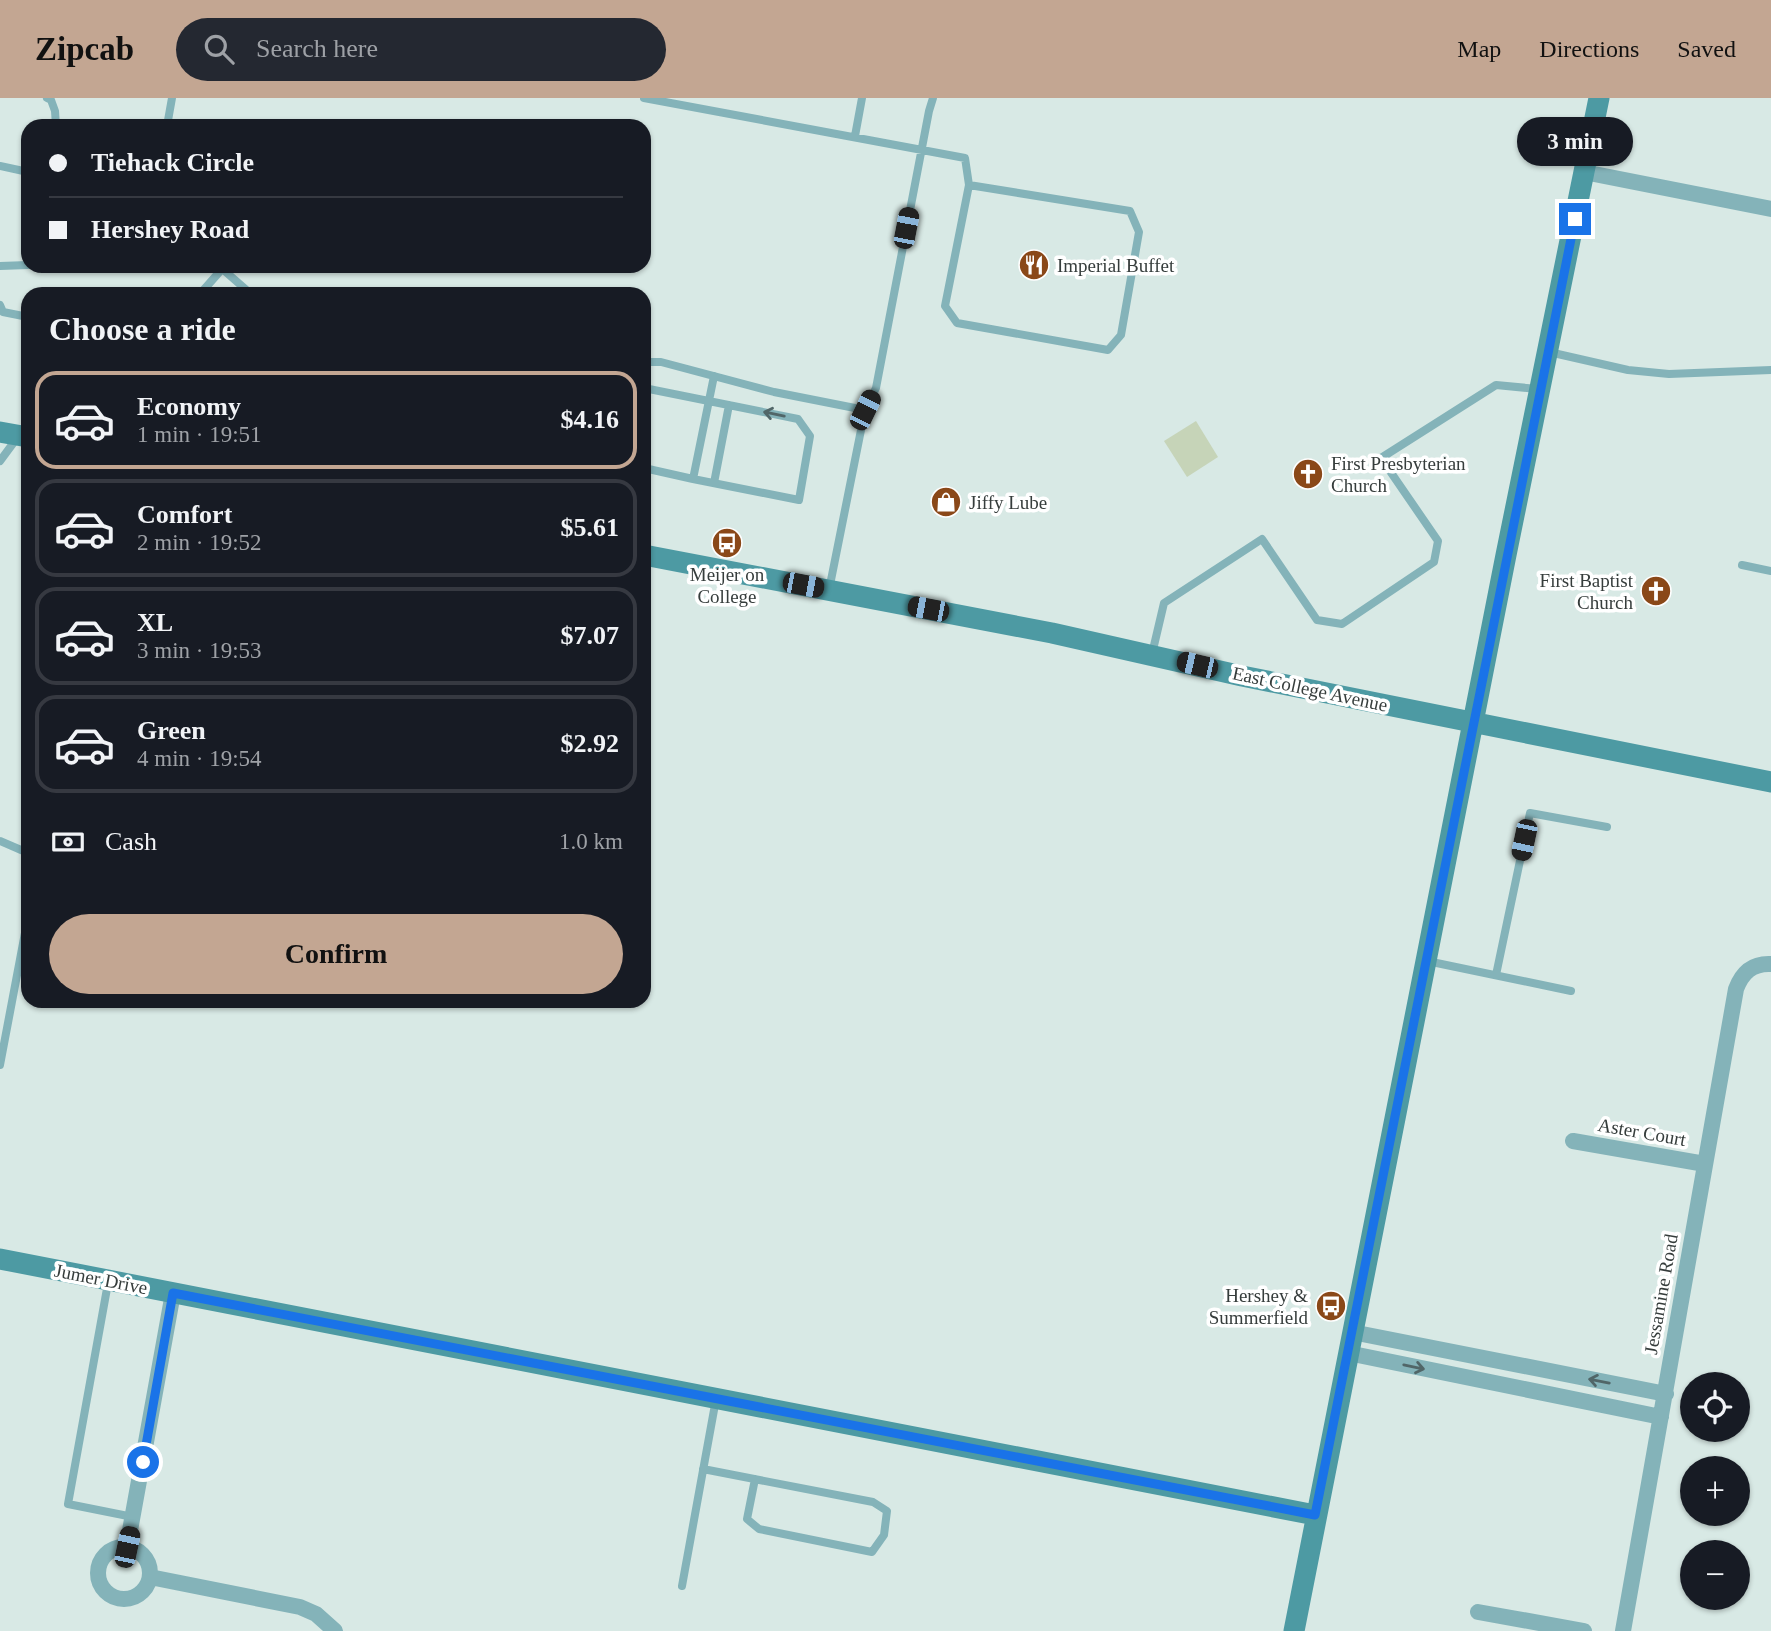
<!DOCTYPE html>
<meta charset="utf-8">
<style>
:root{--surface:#171b24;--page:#242831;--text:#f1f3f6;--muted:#9ea1a6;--line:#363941;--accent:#c3a692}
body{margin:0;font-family:Georgia,serif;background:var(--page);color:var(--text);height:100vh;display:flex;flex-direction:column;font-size:26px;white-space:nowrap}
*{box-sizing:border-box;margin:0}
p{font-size:23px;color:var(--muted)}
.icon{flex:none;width:38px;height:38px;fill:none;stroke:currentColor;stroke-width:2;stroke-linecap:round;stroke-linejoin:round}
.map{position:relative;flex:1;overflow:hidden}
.sheet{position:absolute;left:21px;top:189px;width:630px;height:721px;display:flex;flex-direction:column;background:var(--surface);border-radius:21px;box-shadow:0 2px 5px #0004}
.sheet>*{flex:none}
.guide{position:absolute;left:21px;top:21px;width:630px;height:154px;border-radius:21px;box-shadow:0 2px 5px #0004;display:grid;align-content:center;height:154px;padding:0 28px;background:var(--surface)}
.tools{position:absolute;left:1680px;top:1274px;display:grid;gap:14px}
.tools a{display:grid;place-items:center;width:70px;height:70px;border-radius:50%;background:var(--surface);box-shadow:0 2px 5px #0004;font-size:35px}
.end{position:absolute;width:32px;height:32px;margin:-16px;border:9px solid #1a73e8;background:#fff;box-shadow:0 0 0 4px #fff}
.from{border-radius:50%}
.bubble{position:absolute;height:49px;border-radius:24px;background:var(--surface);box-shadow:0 2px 5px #0004;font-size:23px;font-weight:800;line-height:49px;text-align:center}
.car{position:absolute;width:21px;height:42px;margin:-21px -10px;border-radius:9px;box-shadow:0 0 5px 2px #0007;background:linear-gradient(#222 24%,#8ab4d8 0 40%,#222 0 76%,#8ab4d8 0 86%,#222 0)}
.guide b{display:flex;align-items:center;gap:24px;height:66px;font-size:26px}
.guide b+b{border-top:2px solid var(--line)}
.guide i{width:18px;height:18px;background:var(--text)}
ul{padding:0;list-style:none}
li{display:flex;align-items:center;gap:21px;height:98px;margin:0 14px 10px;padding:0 14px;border:4px solid var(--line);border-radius:21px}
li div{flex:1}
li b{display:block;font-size:26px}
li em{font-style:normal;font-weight:800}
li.active{border-color:var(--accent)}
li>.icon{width:63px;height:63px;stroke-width:1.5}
h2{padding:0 28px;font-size:32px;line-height:84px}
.pay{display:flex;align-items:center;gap:18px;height:77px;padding:0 28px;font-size:26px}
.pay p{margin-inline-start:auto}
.button{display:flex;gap:14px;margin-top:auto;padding:14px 28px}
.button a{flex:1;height:80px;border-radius:42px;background:var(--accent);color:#111;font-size:28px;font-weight:800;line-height:80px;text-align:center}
header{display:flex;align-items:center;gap:42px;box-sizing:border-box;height:98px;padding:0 35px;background:var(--accent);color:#111}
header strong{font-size:33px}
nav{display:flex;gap:38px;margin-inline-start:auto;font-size:24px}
.search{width:490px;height:63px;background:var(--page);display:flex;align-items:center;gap:18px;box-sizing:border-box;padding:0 24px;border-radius:38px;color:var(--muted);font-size:26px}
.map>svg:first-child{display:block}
.green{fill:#c6d4b8}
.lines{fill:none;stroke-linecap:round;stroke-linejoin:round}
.lane{stroke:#84b3b9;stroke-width:8}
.street{stroke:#84b3b9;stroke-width:16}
.secondary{stroke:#4d9aa3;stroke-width:21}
.oneway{stroke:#516668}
.route{stroke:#1a73e8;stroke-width:9}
.labels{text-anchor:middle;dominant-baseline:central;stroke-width:7;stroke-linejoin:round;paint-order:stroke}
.poi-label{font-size:19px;fill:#363d3c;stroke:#fff;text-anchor:start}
.street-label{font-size:19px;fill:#363d3c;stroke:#fff}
</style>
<header>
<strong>Zipcab</strong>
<div class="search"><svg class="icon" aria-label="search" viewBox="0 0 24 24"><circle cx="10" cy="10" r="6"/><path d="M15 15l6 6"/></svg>Search here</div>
<nav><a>Map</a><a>Directions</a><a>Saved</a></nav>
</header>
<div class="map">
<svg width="1771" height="1533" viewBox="0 0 1771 1533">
<rect width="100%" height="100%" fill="#d8e9e5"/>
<path class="green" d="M1196,323L1218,359L1187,379L1164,343Z"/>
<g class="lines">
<path class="lane" d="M47,0L51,2L55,13L56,28
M644,0L965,60L969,87L945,208L957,225L1108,252L1121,237L1139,134L1130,113L969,87
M167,28L172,0
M855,38L862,0
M0,68L28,74
M0,168L28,167
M219,168L251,196
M200,196L222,171
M0,207L3,214L28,219
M1549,254L1628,272L1669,276L1771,272
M644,264H661L774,294L865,312
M644,290L798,321L810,338L799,402L693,381
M0,363L17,340
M644,370L693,381L714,278
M714,385L729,307
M1742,467L1771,473
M829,492L865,312L876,290L929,13L933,0
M1152,556L1164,505L1262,441L1317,522L1342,526L1434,464L1438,443L1381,360L1496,287L1538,291
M0,743L28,755
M1427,863L1571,893
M1496,877L1530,715L1607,729
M0,967L28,819
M108,1185L68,1406L133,1419
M703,1371L873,1404L887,1413L884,1437L872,1454L759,1431L747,1421L755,1381
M682,1488L716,1301"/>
<path class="street" d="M1584,74L1771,111
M1573,1043L1705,1066
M1352,1234L1666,1296
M1348,1255L1661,1319
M98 1475a26 26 0 1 1 52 0a26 26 0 1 1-52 0Z
M127,1449L173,1195
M150,1479L300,1509L316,1516L335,1533
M1478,1514L1584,1533
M1623,1533L1736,891C1742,875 1752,865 1771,866"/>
<path class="secondary" d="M0,334L28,339
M644,457L1052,535L1242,578L1771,684
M0,1161L1315,1417
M1294,1533L1506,457L1599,0"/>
</g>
<defs><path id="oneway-shaft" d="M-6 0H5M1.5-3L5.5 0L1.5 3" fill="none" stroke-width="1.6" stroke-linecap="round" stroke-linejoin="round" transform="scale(1.75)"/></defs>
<g class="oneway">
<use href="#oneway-shaft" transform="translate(774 316) rotate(-168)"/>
<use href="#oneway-shaft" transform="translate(1414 1269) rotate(12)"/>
<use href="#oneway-shaft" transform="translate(1599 1283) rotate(-169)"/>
</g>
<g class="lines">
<path class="route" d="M143,1364L173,1195L1315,1417L1575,121"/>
</g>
<defs>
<g id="restaurant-disc" transform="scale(1.575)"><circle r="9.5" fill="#8a4818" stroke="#fff"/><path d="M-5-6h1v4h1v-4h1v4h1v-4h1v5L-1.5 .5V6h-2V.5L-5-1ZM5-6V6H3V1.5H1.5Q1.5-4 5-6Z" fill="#fff"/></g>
<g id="church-disc" transform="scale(1.575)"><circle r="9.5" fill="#8a4818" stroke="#fff"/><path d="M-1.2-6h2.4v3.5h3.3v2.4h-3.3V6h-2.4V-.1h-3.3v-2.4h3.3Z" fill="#fff"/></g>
<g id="shop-disc" transform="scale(1.575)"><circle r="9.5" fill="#8a4818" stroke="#fff"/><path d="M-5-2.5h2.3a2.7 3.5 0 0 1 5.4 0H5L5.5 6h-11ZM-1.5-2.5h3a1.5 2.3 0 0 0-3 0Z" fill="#fff"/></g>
<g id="bus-disc" transform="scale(1.575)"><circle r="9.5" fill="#8a4818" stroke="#fff"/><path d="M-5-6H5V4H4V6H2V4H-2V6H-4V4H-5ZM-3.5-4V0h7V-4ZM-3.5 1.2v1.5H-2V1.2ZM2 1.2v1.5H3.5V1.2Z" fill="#fff"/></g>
</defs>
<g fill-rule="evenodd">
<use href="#restaurant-disc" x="1034" y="167"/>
<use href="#church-disc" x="1308" y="376"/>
<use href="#shop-disc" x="946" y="404"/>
<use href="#bus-disc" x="727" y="445"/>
<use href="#church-disc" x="1656" y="493"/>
<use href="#bus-disc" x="1331" y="1208"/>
</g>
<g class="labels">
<g class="poi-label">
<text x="1057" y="167">Imperial Buffet</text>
<text x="1331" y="365">First Presbyterian<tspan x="1331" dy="22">Church</tspan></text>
<text x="969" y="404">Jiffy Lube</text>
<text x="727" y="476" text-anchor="middle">Meijer on<tspan x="727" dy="22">College</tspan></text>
<text x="1633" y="482" text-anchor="end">First Baptist<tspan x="1633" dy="22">Church</tspan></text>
<text x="1308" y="1197" text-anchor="end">Hershey &amp;<tspan x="1308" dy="22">Summerfield</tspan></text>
</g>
<g class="street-label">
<text transform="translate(1310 591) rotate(12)">East College Avenue</text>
<text transform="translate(1642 1034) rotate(10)">Aster Court</text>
<text transform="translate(101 1181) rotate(11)">Jumer Drive</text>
<text transform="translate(1661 1196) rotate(-80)">Jessamine Road</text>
</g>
</g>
</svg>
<div class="tools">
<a><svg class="icon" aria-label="locate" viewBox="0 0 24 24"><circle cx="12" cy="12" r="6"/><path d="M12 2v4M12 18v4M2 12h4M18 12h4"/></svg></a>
<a>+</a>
<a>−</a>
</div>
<i class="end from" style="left:143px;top:1364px"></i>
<i class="end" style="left:1575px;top:121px"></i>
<div class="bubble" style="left:1517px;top:19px;width:116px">3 min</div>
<i class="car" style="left:906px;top:130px;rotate:11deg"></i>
<i class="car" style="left:865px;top:312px;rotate:26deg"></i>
<i class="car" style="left:803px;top:487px;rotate:101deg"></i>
<i class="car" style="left:928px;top:511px;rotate:281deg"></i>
<i class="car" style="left:1197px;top:567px;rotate:283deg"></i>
<i class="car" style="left:1524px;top:742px;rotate:192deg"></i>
<i class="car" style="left:127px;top:1449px;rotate:12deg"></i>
<div class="guide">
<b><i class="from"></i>Tiehack Circle</b>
<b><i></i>Hershey Road</b>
</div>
<section class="sheet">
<h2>Choose a ride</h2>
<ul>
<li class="active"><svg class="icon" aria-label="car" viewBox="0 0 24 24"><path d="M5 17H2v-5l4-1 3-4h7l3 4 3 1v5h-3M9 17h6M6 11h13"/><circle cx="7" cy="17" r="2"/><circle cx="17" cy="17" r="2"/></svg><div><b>Economy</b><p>1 min · 19:51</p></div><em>$4.16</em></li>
<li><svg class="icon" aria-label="car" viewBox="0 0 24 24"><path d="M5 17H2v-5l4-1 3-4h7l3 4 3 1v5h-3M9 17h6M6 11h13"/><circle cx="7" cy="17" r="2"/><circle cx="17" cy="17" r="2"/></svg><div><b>Comfort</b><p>2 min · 19:52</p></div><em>$5.61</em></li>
<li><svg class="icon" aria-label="car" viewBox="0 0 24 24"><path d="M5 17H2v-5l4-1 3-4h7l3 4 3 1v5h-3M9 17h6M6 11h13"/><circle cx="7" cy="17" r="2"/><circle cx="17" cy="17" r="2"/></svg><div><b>XL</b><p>3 min · 19:53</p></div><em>$7.07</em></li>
<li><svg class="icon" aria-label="car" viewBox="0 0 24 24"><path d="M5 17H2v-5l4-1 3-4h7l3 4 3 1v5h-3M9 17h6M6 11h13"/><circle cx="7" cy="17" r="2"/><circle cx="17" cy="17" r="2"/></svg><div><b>Green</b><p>4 min · 19:54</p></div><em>$2.92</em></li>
</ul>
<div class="pay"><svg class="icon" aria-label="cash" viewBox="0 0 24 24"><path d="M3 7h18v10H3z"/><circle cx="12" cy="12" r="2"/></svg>Cash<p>1.0 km</p></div>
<div class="button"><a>Confirm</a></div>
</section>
</div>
